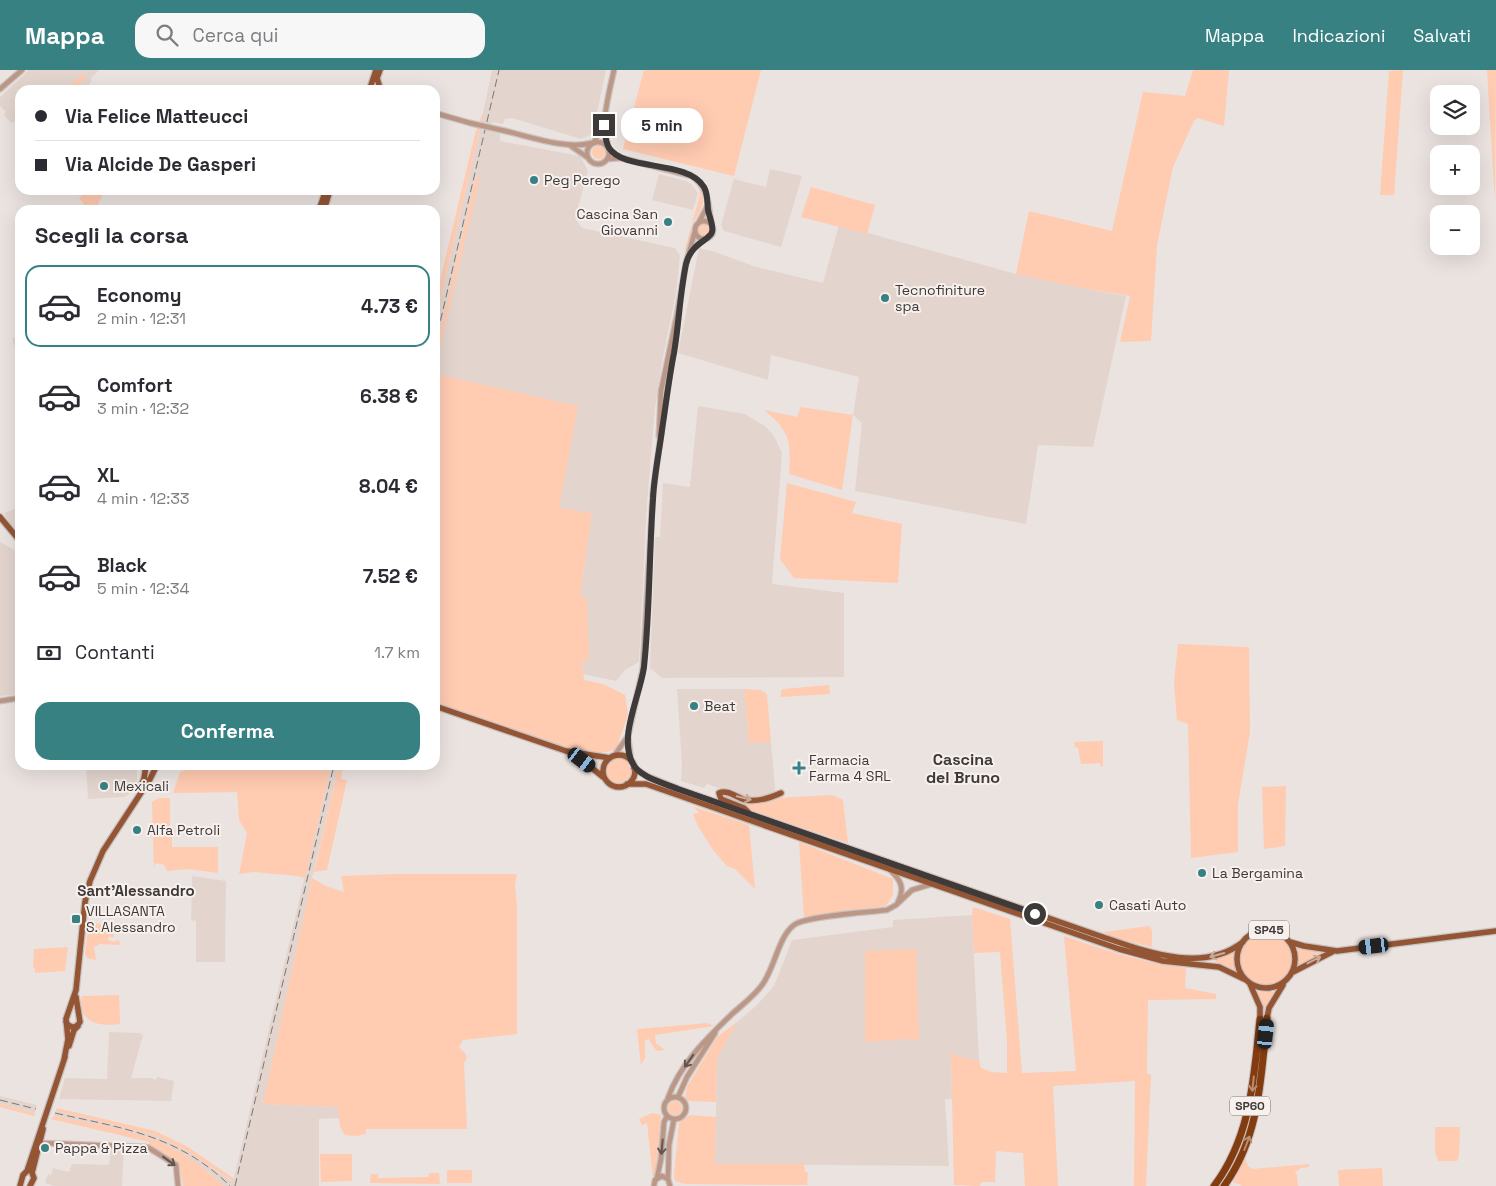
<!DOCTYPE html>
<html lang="it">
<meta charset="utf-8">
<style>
:root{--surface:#fff;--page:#f7f7f7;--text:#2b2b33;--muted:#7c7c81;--line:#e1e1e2;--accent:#388183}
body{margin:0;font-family:"Space Grotesk",sans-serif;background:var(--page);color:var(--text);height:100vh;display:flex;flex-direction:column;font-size:19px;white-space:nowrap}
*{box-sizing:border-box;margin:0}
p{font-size:16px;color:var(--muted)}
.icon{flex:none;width:28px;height:28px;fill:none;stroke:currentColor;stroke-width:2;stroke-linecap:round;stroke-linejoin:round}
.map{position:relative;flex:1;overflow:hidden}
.panel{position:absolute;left:15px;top:135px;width:425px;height:565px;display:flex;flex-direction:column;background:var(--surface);border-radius:15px;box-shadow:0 5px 20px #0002}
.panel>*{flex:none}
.guide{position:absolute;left:15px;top:15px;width:425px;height:110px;border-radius:15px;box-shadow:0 5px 20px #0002;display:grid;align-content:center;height:110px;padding:0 20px;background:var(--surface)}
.buttons{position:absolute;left:1430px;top:15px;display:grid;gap:10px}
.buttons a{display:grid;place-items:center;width:50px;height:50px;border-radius:10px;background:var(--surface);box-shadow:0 5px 20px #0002;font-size:25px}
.end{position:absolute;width:22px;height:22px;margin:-11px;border:6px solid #3d3a39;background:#fff;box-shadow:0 0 0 2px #fff}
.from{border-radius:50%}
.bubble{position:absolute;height:35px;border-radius:15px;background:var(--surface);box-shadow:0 5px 20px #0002;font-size:16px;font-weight:800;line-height:35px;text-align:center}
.car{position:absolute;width:15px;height:30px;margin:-15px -8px;border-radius:6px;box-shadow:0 0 4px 1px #0007;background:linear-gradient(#222 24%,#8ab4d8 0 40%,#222 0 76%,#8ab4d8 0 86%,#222 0)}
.guide b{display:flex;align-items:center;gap:18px;height:48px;font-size:19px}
.guide b+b{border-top:1px solid var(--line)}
.guide i{width:12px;height:12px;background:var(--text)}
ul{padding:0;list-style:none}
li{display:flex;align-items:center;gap:15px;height:82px;margin:0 10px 8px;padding:0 10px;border:2px solid transparent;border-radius:15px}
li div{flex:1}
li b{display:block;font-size:19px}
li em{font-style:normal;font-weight:800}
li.on{border-color:var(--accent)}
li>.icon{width:45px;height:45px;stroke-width:1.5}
h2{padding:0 20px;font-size:22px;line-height:60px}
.pay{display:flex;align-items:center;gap:12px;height:55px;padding:0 20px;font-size:19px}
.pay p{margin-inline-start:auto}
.primary-button{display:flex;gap:10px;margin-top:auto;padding:10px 20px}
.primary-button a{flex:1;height:58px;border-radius:15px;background:var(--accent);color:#fff;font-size:20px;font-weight:800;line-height:58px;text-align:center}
header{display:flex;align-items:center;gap:30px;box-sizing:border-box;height:70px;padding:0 25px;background:var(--accent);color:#fff}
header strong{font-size:24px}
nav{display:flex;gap:28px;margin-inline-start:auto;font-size:18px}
.search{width:350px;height:45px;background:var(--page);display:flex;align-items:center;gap:12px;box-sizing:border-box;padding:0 18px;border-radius:15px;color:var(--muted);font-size:19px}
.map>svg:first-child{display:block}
.built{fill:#e3d5ce}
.green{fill:#ffcbb1}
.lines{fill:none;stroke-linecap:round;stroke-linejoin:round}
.minor-casing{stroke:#c8c1bf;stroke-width:7}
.major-casing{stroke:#c8c1bf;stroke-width:8}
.highway-casing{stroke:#c8c1bf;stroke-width:9}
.minor{stroke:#bc9786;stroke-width:4.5}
.major{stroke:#945534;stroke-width:5.5}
.highway{stroke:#833c0f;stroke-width:7}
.rail{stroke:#7b7675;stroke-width:1;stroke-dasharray:8 4;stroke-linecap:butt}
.minor-bridge-casing{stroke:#c8c1bf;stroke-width:7;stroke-linecap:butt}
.minor-bridge{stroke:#bc9786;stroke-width:4.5}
.oneway{stroke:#cbaa9a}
.oneway2{stroke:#635650}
.oneway3{stroke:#b88d73}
.route{stroke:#3d3a39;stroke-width:6}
.poi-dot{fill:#388183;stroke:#f8f0ed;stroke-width:2}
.labels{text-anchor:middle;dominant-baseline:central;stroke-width:4;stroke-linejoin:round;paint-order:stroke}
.shield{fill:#f8f0ed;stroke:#75716f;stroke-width:1}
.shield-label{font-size:12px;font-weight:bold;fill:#3d3a39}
.poi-label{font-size:14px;fill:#3d3a39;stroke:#f8f0ed;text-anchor:start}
.neighbourhood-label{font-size:15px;font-weight:bold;fill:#3d3a39;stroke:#f8f0ed}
.quarter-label{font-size:16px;font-weight:bold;fill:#3d3a39;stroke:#f8f0ed}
</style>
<header>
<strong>Mappa</strong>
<div class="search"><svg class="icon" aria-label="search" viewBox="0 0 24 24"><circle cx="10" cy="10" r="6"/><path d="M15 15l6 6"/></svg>Cerca qui</div>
<nav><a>Mappa</a><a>Indicazioni</a><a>Salvati</a></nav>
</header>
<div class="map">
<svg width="1496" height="1116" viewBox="0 0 1496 1116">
<rect width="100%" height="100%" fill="#ebe3e0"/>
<path class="built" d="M29,0H99L90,9L92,10L86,20H20V58L14,51L11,53L4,45L6,42L0,36V27Z
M492,0H606L598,38L590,65L581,69L512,48L505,49L503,54L492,52L490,61L500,64V71L580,86L588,101L575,148L582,158L675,178L680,185L676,223L663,287L655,338L647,433L639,592L625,600L616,611L583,604L580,525L592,443L558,438L578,336L435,304V298L479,108L476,107L435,284V251L479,62Z
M770,99L802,106L781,177L724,161L721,155L734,109L766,117Z
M659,104L686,111L691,114L698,123L693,140L652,130Z
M839,155L1016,204L1081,218L1126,226L1093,377L1038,375L1026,454L855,421L862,353L853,345L859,307L771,285L768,310L678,283L699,178L715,182L753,196L823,213Z
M20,267V295L12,268Z
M698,336L745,344L765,356L774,366L782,383L772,514L844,523V607L662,608L650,598L655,467H660L663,413L690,417Z
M20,437V465L11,456L4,443Z
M0,472L20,483V624L0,626Z
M677,619H744L749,673L771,672L775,718L774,722L767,727L748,728L707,714L704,718L681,711L682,694Z
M86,695H137V711L131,723L124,727L88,729Z
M331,695H339L312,808L263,1034L339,1037V1048L319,1049V1116H224L207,1101L180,1082L150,1068L54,1046L56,1041L154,1065L183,1079L233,1112Z
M192,806L226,811L225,892H196V851L191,850Z
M972,845L979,990L967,989L951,984L952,1029H945L949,1096L715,1094L717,988L737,952L756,936L774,916L792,870L893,857V850Z
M109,962L140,963L143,965L131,1008H152L155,1010L158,1007L174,1011L171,1031L59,1029L65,1008L107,1009Z
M0,1026L37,1035L35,1043L0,1034Z
M111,1079L124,1080L122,1116H54L45,1113L48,1104L51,1105L53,1098L69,1102L72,1094L109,1095Z"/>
<path class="green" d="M644,0H761L734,106L623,79Z
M1193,0H1229L1224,56L1197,48L1194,51L1173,97L1157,175L1151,271L1120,272L1130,226L1081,218L1016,204L1029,141L1112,161L1143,22L1185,26Z
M1403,0L1394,125H1380L1389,1Z
M1487,0H1496L1495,132Z
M83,4L86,8L73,20H65Z
M484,39L479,62L435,251V232L475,64Z
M592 82a7 7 0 1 1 14 0a7 7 0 1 1-14 0Z
M476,107L480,108L435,298V284Z
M694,112C711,131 701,138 692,155C690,160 692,163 691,167C690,173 687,178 684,182L700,125L699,119Z
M811,117L875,135L867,164L801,147Z
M88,120H105L96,138L86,137L79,128Z
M698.5 160a5.5 5.5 0 1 1 11 0a5.5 5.5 0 1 1-11 0Z
M435,304L578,336L559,438L592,443L580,525L587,529L589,590L582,591L584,610L603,614L625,625L628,645L616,679C604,685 591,682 577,681L435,632Z
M801,337L853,345L842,420L789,404C791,372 791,362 764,340L797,347Z
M787,413L856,432L852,443L902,454L898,513L794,508L780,489Z
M1178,574L1247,577L1249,579L1250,662L1238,734V782L1191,788L1188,654L1177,650L1174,613Z
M829,615L830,624L781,627V621L783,619Z
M744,619L761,620L767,624L771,672L749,673Z
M1103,671V696H1100V693L1081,694L1078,678L1075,677L1074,672Z
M606 701a13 13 0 1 1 26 0a13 13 0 1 1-26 0Z
M197,695H331L305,808L298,806L253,802L239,804L247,763L239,750L237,722L173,723L180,702Z
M339,695H343L341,709L347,710L327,800L314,802Z
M1286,716L1285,776L1264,779L1262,717Z
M832,725L843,730L848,773L752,741L746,737L724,729L726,726C747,733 754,732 776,730L777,728Z
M159,728H170V758L174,757L175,765L172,766V777H218V803L189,799L167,801L164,795L156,793L154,797L152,732Z
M694,737L749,755L755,819L735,799L727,796L713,780L698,756L693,744L699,743Z
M799,772L893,809V825L886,836L804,847Z
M394,804H517L515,815L517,837V964L463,970L459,977L465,983L467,988L464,993L467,1059H366V1064L356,1066L345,1065L340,1057L338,1037L263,1034L312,808L326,816L344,822L341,806Z
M973,837L1010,849L1022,1003L1076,1001L1064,866C1104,880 1144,893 1186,898L1185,918L1216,924V929L1148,930L1147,1003L1151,1005L1146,1116H1134L1135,1011L1053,1016L1058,1116H1025L1023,1083L996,1081L995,1112H981L980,1116L954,1115L951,983L967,989L979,990L981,998L992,1002L1007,1003V972L1000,882L974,883L972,845Z
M89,853L114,855V867H108V870L113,872L119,870L120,875L100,874L94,877L96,890L87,888L85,884Z
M1149,856L1152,860V877L1108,866L1104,862Z
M1240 889a26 26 0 1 1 52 0a26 26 0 1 1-52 0Z
M1296,876L1319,882L1321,883L1320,886L1298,896V883Z
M68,877L65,901L35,903V898H33L34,879Z
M916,879L919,971L909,969L865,972V881Z
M1232,883H1234L1233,889L1235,900L1215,892V890Z
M1258,922H1274L1264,947Z
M119,925L120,954C98,957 77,952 82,926Z
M737,952L717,988L716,1032L688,1031L685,1027L687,1017L717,967Z
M708,953L714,956L655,965L656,973L665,980L658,981L654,978L649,969L645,970V988L641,995L637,959Z
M668 1038a7 7 0 1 1 14 0a7 7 0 1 1-14 0Z
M0,1034L35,1043L34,1046L0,1037Z
M57,1038L155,1061L188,1077L233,1108L234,1112L183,1079L154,1065L56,1041Z
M652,1043L661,1045L657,1102L653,1108L647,1053L642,1055L639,1049Z
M690,1045L716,1047L715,1094H804L805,1102H808L807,1115L685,1114L675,1111L674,1105L679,1053Z
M54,1046C96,1055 143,1060 181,1083C197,1092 210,1104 224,1116H183L179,1094L164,1083L148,1076L149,1072L51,1049Z
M1435,1057H1460L1459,1086L1457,1091H1438L1435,1081Z
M320,1084H352V1111L321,1112Z
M1245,1088L1248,1096L1252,1099L1309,1094V1097L1301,1098L1294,1103L1297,1104L1298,1116H1243L1233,1112Z
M1382,1098L1383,1116H1339L1338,1100Z
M447,1100H472V1113H447Z
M429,1103H439L440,1114L370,1113L371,1104H378V1108L428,1107Z"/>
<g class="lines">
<g class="minor-casing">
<path id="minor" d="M0,19L22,0
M435,43L470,53
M501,60C529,66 565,80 592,73
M587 83a11 11 0 1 1 22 0a11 11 0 1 1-22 0Z
M594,72L604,56
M571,76L587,87
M608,76C600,52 609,24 614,0
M608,89L621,88L692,106C711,119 707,136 712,156
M695 160a9 9 0 1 1 18 0a9 9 0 1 1-18 0Z
M699,152L707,137
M690,183L694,177L704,169
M659,366L661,321L677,245L686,193L695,161
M0,631L20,628
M628,667L631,691
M614,686L628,666L643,598L653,422L666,327L677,258V245
M890,800C901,810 905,818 898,832
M664 1038a11 11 0 1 1 22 0a11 11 0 1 1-22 0Z
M678,1027L687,1007L715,963
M668,1028C680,994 707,968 732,944C742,935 754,926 762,915C775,898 778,867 794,855C804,846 870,842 887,840L896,835L912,820L932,814
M40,1073L145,1077L149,1078L176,1095L178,1116
M657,1108L661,1089L664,1052L667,1046
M668,1109L669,1075L674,1049
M654,1116L655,1110L662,1106L668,1109L670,1116"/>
</g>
<g class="major-casing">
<path id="major" d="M370,18L376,0
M380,18L377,8L380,0
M319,140L326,120
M324,140L330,120
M0,447L20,471
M435,636L566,681L610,688
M572,685L582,690L603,707
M603 701a16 16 0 1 1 32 0a16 16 0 1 1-32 0Z
M634,698L648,707L678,719L1097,865C1142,880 1201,905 1243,872
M627,714H646L1119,879L1163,891L1219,897L1244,909
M139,720L144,709L146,695
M748,742L744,738L721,729L719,723C728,719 737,728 746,730C758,732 770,728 781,723
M1237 889a29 29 0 1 1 58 0a29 29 0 1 1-58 0Z
M1290,872L1304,876L1337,881L1496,861
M1293,902L1332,882
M1250,914L1260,937V949
M1267,948L1269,938L1283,915
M66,952C69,958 76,959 80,952L76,927
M69,976L74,960L78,956
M64,990L68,969L66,949L76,920L85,832L90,811L103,781L150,709L157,695
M20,1116L23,1105L27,1101L65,987
M30,1116L34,1108L32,1103L43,1059"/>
</g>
<g class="highway-casing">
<path id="highway" d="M1214,1116C1251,1067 1254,1007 1260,949
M1224,1116C1260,1067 1261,1006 1267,948"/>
</g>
<use href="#minor" class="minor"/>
<use href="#major" class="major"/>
<use href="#highway" class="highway"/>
<path class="rail" d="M435,274L499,0
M0,1030L36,1039
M55,1043C121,1058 179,1065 230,1116
M235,1116L334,695"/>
<g class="minor-bridge-casing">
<path id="minor-bridge" d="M470,53L501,60"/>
</g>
<use href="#minor-bridge" class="minor-bridge"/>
</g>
<defs><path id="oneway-shaft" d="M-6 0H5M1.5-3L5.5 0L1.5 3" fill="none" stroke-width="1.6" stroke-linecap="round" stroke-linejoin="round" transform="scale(1.25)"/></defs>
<g class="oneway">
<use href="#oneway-shaft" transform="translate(744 728) rotate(13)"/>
<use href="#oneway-shaft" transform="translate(1217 885) rotate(164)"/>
<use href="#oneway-shaft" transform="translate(1314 890) rotate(-27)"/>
</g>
<g class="oneway2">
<use href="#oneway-shaft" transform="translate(689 991) rotate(125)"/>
<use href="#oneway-shaft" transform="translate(662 1077) rotate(95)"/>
<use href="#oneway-shaft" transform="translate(169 1091) rotate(36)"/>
</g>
<g class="oneway3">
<use href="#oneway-shaft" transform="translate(1253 1014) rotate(96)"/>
<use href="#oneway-shaft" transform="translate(1247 1073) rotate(-69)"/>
</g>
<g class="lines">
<path class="route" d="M604,55C605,63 605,71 609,78C625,102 687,89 704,117C708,124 707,132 708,140C709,146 714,156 712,162C710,170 691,173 686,194C680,223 679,253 674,283C669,308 666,334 662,360C659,383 654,406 653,429C649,485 650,541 644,597C640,626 619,665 632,692C638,707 663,713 678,719L1035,844"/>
</g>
<g class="poi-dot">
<circle cx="534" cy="110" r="5"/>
<circle cx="668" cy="152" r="5"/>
<circle cx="885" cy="228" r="5"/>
<circle cx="694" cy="636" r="5"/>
<path d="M796.5 690.5h5v5h5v5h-5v5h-5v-5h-5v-5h5z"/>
<circle cx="104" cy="716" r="5"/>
<circle cx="137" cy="760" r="5"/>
<circle cx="1202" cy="803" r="5"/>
<circle cx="1099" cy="835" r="5"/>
<rect x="71" y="844" width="10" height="10" rx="2.5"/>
<circle cx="45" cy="1078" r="5"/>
</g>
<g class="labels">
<g class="shield">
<rect x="1249" y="850.5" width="40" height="19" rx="4"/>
<rect x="1230" y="1026.5" width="40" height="19" rx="4"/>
</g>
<g class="shield-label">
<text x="1269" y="860">SP45</text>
<text x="1250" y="1036">SP60</text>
</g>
<g class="poi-label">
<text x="544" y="110">Peg Perego</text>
<text x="658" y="144" text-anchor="end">Cascina San<tspan x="658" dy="16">Giovanni</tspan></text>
<text x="895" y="220">Tecnofiniture<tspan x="895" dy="16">spa</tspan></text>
<text x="704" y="636">Beat</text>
<text x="809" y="690">Farmacia<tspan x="809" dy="16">Farma 4 SRL</tspan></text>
<text x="114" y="716">Mexicali</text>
<text x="147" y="760">Alfa Petroli</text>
<text x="1212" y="803">La Bergamina</text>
<text x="1109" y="835">Casati Auto</text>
<text x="86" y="841">VILLASANTA<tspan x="86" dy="16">S. Alessandro</tspan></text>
<text x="55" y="1078">Pappa &amp; Pizza</text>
</g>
<g class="neighbourhood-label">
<text x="136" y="820">Sant'Alessandro</text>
</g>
<g class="quarter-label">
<text x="963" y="689">Cascina<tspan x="963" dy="18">del Bruno</tspan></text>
</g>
</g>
</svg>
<div class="buttons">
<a><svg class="icon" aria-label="layers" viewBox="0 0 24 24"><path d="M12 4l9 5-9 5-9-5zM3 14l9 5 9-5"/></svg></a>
<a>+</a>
<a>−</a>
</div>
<i class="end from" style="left:1035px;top:844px"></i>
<i class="end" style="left:604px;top:55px"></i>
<div class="bubble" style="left:621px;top:38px;width:82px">5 min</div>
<i class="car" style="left:582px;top:690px;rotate:127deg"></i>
<i class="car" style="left:1374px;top:876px;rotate:263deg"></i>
<i class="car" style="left:1266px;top:964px;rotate:6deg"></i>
<div class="guide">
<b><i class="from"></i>Via Felice Matteucci</b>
<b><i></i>Via Alcide De Gasperi</b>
</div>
<section class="panel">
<h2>Scegli la corsa</h2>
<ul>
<li class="on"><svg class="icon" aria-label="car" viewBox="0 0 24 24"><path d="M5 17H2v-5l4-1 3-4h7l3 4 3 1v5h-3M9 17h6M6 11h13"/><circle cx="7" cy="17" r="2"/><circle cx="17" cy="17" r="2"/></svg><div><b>Economy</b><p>2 min · 12:31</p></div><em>4.73 €</em></li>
<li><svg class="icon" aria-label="car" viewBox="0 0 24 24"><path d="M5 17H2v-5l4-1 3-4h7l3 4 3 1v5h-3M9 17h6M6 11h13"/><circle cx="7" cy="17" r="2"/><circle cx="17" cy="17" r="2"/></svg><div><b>Comfort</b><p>3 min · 12:32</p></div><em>6.38 €</em></li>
<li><svg class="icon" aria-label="car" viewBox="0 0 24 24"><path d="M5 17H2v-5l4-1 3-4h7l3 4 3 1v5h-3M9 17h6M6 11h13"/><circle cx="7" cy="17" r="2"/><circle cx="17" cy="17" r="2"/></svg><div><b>XL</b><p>4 min · 12:33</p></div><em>8.04 €</em></li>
<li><svg class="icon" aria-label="car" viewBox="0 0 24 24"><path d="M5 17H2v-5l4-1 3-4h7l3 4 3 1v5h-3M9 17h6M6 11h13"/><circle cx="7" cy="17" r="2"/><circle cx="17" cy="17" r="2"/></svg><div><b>Black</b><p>5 min · 12:34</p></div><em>7.52 €</em></li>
</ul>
<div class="pay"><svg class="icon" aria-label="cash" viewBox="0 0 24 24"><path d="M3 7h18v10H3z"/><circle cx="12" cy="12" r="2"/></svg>Contanti<p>1.7 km</p></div>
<div class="primary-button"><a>Conferma</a></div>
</section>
</div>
